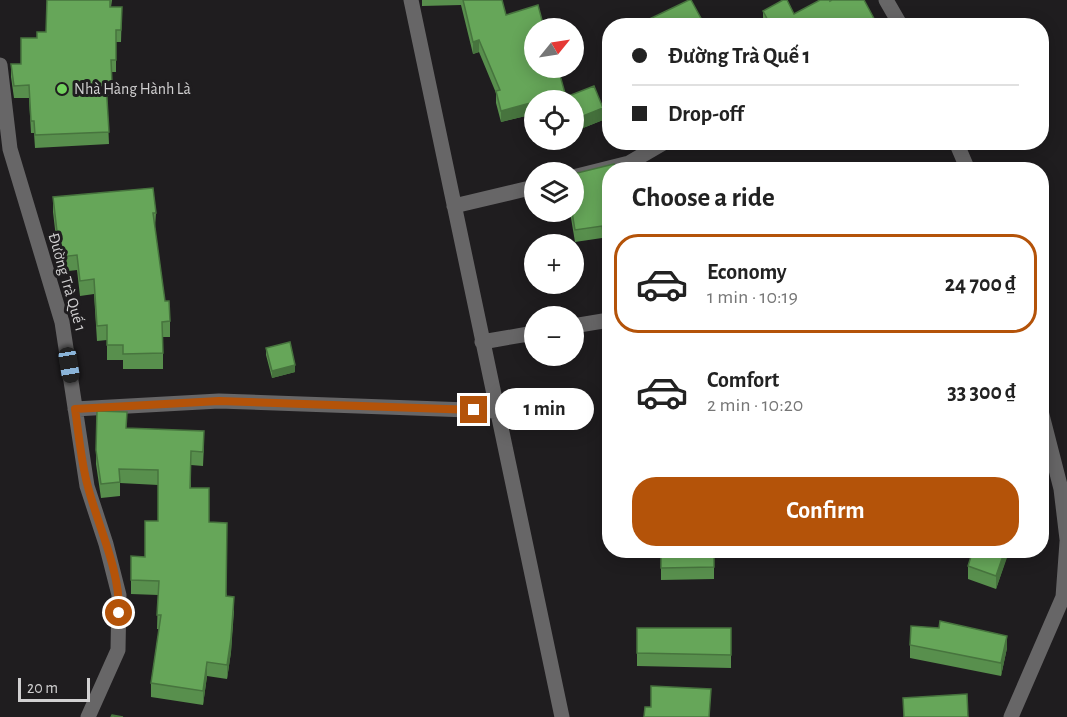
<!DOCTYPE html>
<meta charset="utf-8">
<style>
:root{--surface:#fff;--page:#f2f2f2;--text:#222;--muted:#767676;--line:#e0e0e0;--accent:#b45309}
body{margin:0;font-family:"Alegreya Sans",sans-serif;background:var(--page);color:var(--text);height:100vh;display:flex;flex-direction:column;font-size:22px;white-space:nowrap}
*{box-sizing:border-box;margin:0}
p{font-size:20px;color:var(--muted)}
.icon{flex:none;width:33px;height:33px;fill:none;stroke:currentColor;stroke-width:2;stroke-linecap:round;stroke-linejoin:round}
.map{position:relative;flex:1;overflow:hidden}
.drawer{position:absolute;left:602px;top:162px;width:447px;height:396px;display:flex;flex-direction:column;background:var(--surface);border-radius:24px;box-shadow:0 3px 15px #0003}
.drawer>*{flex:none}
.guide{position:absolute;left:602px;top:18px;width:447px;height:132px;border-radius:24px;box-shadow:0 3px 15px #0003;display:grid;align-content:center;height:132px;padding:0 30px;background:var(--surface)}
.needle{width:39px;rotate:60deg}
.tools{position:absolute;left:524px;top:18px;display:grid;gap:12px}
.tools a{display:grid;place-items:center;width:60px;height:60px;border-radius:50%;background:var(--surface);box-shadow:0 3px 15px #0003;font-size:30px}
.scale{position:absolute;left:18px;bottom:15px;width:72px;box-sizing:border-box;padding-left:6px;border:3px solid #d2d1d2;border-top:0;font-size:16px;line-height:21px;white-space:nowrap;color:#d2d1d2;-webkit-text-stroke:4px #1f1d1f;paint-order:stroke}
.end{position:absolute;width:27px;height:27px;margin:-14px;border:8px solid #b45309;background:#fff;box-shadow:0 0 0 3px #fff}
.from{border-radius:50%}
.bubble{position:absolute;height:42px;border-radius:21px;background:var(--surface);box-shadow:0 3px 15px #0003;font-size:20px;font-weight:600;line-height:42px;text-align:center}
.car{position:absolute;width:18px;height:36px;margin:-18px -9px;border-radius:8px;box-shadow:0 0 4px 2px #0007;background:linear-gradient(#222 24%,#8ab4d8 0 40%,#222 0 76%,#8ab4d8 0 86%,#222 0)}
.guide b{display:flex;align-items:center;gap:21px;height:57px;font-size:22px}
.guide b+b{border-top:2px solid var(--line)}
.guide i{width:15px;height:15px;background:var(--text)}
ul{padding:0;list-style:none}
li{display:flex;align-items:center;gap:18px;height:99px;margin:0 12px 9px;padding:0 18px;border:3px solid transparent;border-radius:24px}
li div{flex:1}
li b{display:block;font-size:22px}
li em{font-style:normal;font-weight:600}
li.current{border-color:var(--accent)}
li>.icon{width:54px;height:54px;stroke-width:1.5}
h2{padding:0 30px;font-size:27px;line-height:72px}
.action{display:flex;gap:12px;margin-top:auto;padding:12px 30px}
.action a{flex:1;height:69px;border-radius:24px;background:var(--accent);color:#fff;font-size:24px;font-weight:600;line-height:69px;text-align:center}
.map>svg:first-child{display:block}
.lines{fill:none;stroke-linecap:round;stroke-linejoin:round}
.minor{stroke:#676667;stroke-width:15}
.wall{fill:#588f4d}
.shaded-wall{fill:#47743e}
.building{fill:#66a659;stroke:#47743e;stroke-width:1.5}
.route{stroke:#b45309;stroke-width:8}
.poi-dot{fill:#72d25d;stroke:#1f1d1f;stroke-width:2}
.labels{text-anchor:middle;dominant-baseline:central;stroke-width:6;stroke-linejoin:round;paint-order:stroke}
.poi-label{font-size:16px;fill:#d2d1d2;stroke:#1f1d1f;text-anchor:start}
.street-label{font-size:16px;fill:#d2d1d2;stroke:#1f1d1f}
</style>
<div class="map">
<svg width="1067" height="717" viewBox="0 0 1067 717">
<rect width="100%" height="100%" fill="#1f1d1f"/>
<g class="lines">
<path class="minor" d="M411,0L562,717
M886,0L901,26
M0,65L10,149L62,322L87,486L106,544L119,595L118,650L88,717
M956,142L968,170
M573,177L629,163L665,142
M454,206L534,187
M573,326L609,320
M482,342L534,333
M75,409L219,401L496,411
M1041,411L1061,489L1067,539
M1011,717L1063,597L1067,542"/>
</g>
<path class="wall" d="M47,0H112L111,7H122L121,42H116V72H111L112,96H107L109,144L35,148L34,133H31L29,98H14L11,77V64H21L37,38L46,32Z
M422,0H502L506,15L538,5L543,24L546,23L547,28H534V68H558L566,97L594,86L603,108V120L573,132V100H534V114L501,122L496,103V93L479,52L473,54L461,5L422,6Z
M830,1L878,26H765L763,22V11L794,14Z
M609,170V278L602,238L575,242L570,212H573Z
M53,197L156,213L155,228L165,301L170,321V337H163V369H123V360H107V340L97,341L94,294L80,296L77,270L60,272L53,212Z
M266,348L295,372L272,378L266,355Z
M97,411L127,428L204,445L203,466L191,465V488L209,522L227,596L234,611L231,652L227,679L207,676L203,705L151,697V683L159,629H157L158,595L131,594V556L145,557L158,521V485L120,483V496L101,498L96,464Z
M714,550V579L661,580V568Z
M1009,550L996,589L968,579V566Z
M637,628H731V668L637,666Z
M910,645L1007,648L1001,676L910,658Z"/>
<path class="shaded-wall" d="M479,40V52L473,54V42Z
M534,102V114L501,122V111Z
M603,108V120L573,132V120Z
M295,365V372L272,378V371Z
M1005,550H1009V552L996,589V576Z
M234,597L231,652L227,679V665Z
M1007,636V648L1001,676V663Z
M207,662V676L203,705V691Z"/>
<path class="building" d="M47,0H110V7H122L121,30H116V60H111L112,83H106L109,132L35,135L34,121H31L29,85L14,86L11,64H21V38H37V32H46Z
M463,0H502L506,15L538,5L543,24L546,23L547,28H534V68H558L566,97L594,86L603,108L573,120V100H534V102L501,111L496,91L500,90L479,40L473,42Z
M689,0H691L703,22L697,26L637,25Z
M783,0H787L794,14L820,0H830V1L832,0H864L878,26H771L763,11Z
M614,164L615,170H609V266L602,226L575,230L572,212H573V174Z
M564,168L568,172H561L560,169Z
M153,188L156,213H153L165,301H169L170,321L162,322L163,353L123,354V345H107V325L97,326L94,279L80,281L77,255L60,257L53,197Z
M290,342L295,365L272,371L266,348Z
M97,411L127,412L126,428L204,431L203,452L191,451L190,488H209V522L227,523L226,596L234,597L231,638L227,665L207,662L203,691L151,683L161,615H157L159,581L131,580V556L145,557V521H158V470L119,469L120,482L101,484L96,450Z
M661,550H714V567L661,568Z
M973,550H1005L996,576L968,566Z
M940,621L1007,636L1001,663L910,645L911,626L939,628Z
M637,628H731V655L637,653Z
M651,686L711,689L709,717H644L645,707H651Z
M967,694L968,717H904L903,698Z
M112,715L123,717H111Z"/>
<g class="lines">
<path class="route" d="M119,613C120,570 99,529 88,487C81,462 79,435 75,409L219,401L474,410"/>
</g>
<circle class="poi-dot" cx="62" cy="89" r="6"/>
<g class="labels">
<g class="poi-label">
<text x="74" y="89">Nhà Hàng Hành Là</text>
</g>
<g class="street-label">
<text transform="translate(67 282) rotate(74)">Đường Trà Quế 1</text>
</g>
</g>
</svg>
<div class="tools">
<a><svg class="needle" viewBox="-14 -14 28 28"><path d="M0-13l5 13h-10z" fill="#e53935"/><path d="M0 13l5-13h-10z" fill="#767676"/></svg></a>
<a><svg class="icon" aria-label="locate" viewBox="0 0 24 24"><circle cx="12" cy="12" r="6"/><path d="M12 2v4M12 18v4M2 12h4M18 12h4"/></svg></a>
<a><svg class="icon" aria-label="layers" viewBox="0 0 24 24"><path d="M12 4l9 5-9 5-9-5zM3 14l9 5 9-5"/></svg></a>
<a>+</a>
<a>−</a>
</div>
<div class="scale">20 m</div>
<i class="end from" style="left:119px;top:613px"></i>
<i class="end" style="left:474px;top:410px"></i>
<div class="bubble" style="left:495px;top:388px;width:99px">1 min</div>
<i class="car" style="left:69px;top:365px;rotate:171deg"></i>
<div class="guide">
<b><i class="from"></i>Đường Trà Quế 1</b>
<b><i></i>Drop-off</b>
</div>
<section class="drawer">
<h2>Choose a ride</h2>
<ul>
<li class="current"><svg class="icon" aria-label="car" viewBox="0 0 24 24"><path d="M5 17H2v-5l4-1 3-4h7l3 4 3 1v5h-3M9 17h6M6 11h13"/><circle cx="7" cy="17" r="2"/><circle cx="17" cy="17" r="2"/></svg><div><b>Economy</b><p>1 min · 10:19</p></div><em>24 700 ₫</em></li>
<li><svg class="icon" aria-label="car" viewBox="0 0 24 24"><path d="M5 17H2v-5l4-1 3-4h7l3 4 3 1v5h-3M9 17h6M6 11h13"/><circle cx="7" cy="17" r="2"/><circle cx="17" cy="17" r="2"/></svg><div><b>Comfort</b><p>2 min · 10:20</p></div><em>33 300 ₫</em></li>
</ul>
<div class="action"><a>Confirm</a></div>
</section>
</div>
